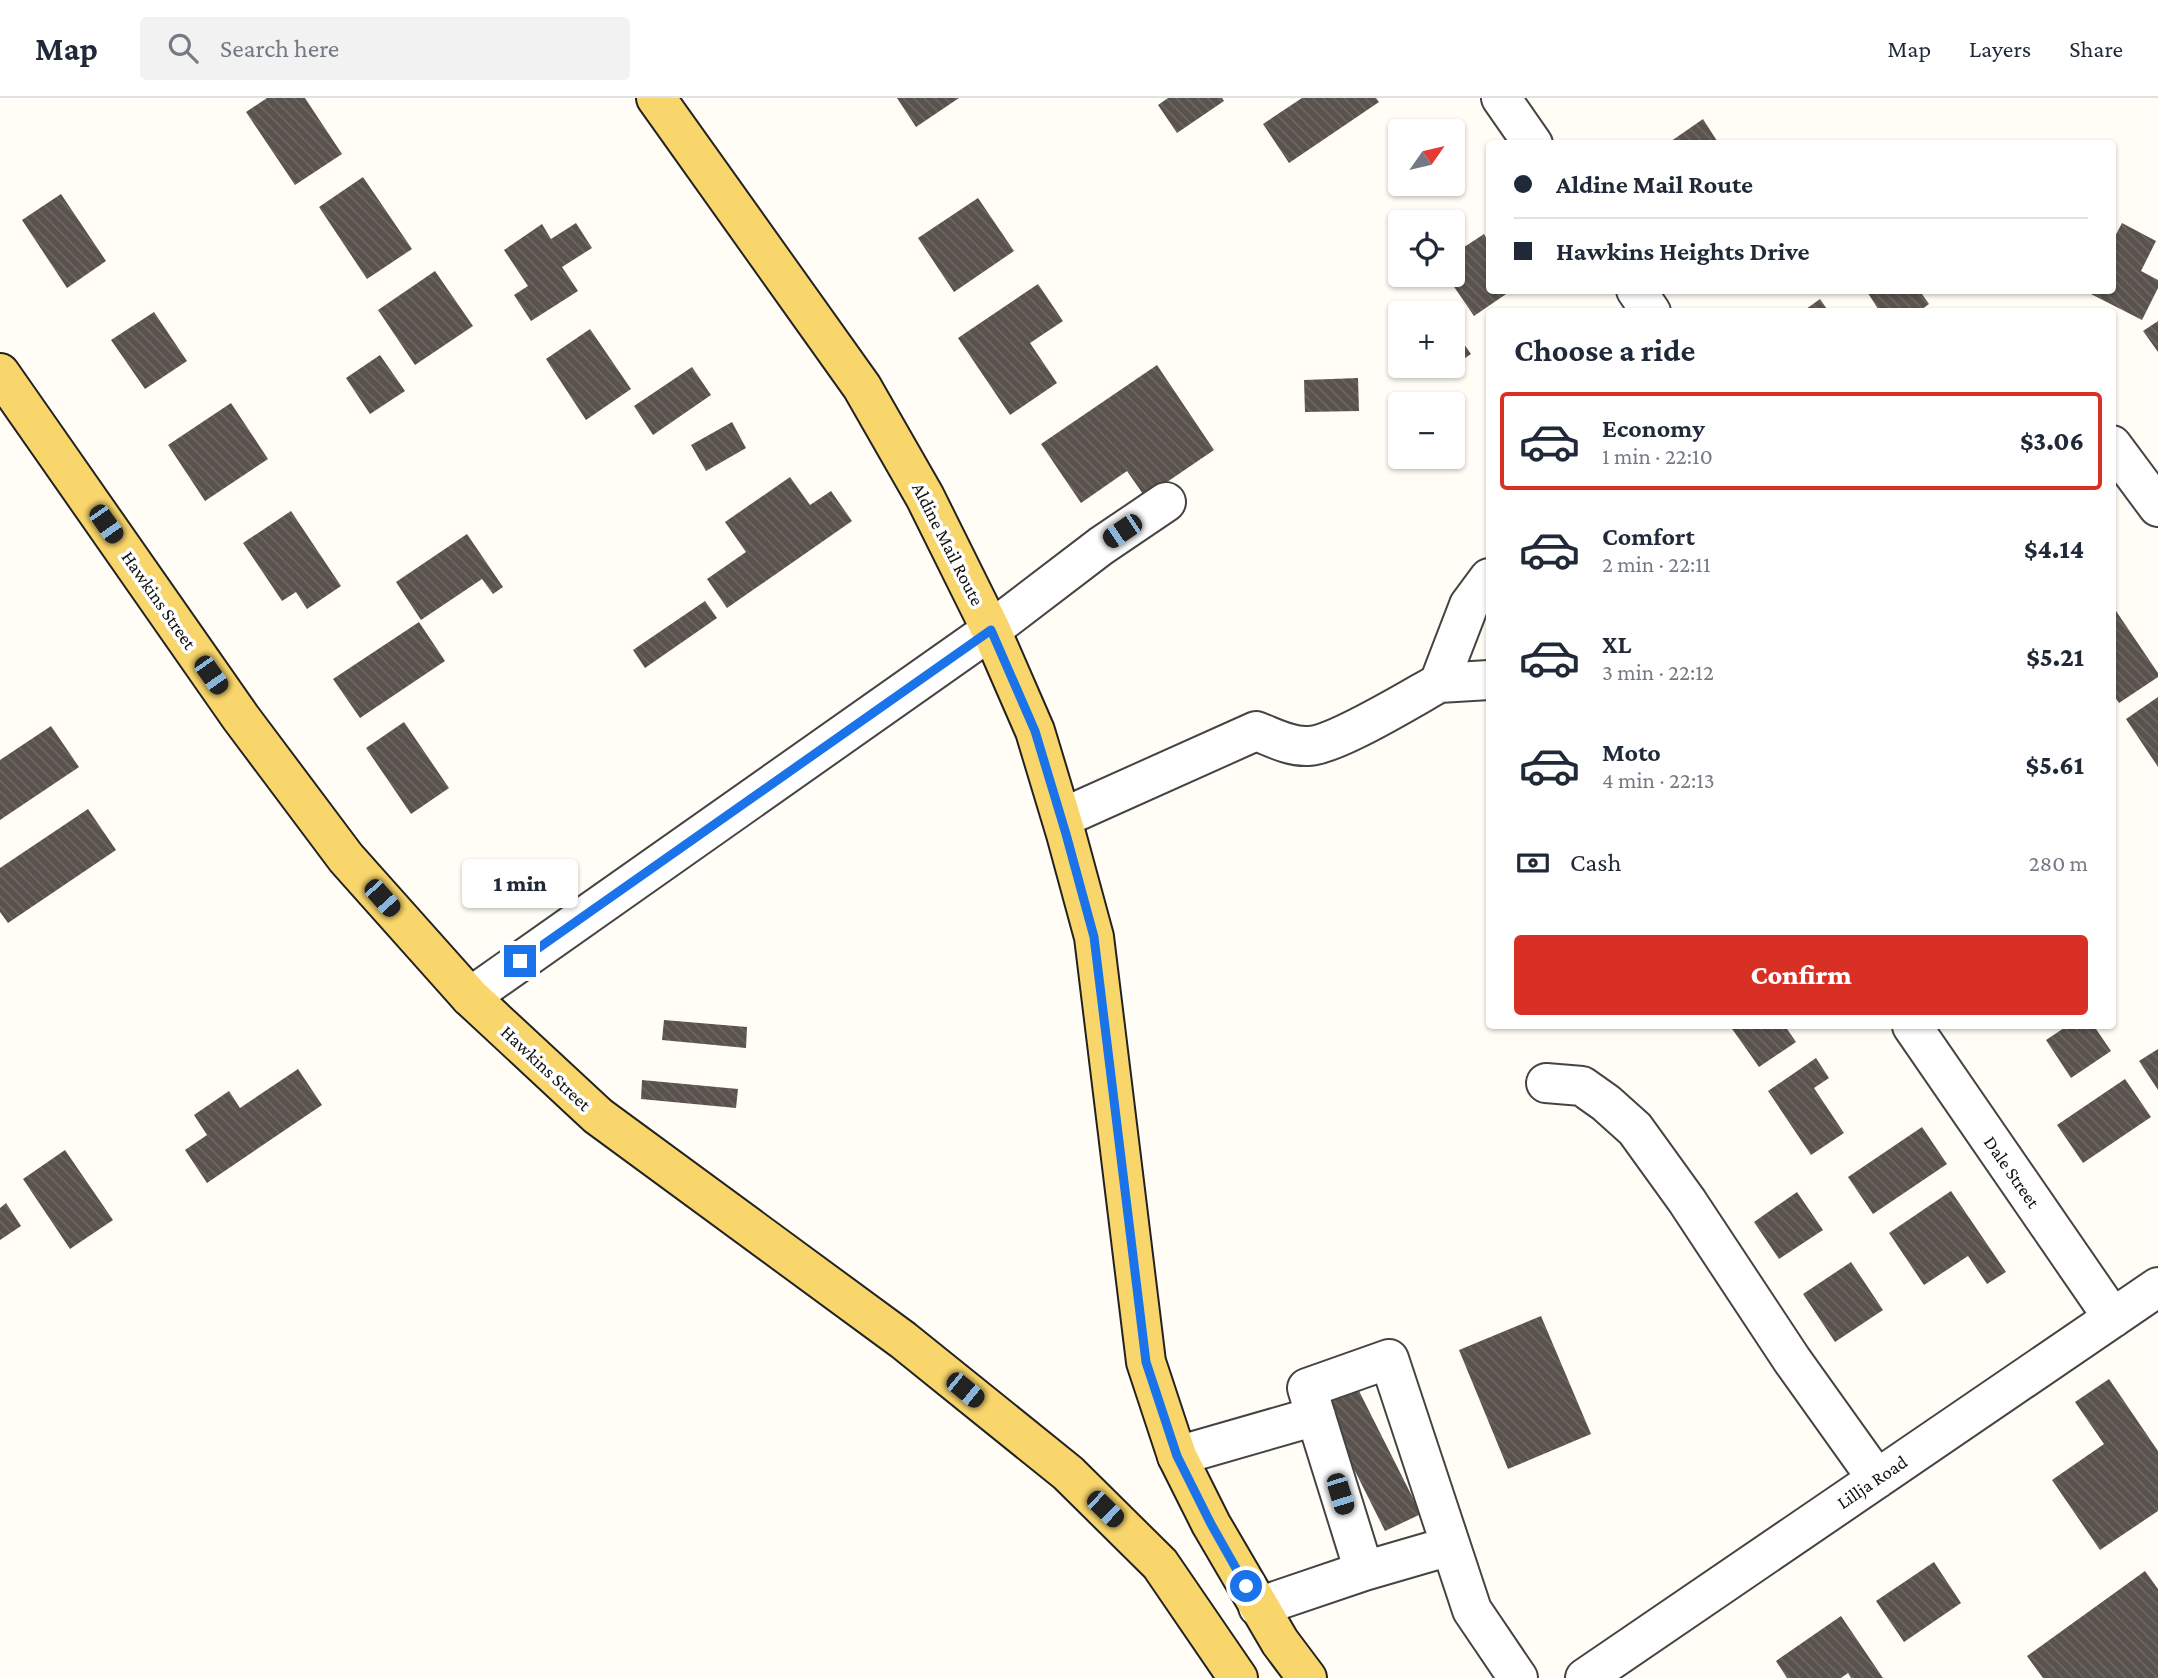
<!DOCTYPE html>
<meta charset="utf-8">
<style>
:root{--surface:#fff;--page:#f2f2f3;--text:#1f2937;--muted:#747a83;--line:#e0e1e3;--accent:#d93025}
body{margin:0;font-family:"Crimson Pro",serif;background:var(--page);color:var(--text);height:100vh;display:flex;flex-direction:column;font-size:26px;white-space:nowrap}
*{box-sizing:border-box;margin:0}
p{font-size:23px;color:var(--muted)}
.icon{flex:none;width:38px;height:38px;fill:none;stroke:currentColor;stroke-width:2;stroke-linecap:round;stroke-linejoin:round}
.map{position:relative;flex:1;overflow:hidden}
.side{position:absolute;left:1486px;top:210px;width:630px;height:721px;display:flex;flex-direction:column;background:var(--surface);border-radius:7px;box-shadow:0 2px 5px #0004}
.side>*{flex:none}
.top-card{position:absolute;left:1486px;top:42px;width:630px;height:154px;border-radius:7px;box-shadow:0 2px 5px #0004;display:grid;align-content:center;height:154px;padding:0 28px;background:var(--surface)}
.needle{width:46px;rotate:56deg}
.controls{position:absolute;left:1388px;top:21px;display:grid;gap:14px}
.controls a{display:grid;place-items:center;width:77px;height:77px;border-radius:7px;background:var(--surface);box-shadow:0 2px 5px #0004;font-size:35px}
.end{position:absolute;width:32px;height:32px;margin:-16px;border:9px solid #1a73e8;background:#fff;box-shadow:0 0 0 4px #fff}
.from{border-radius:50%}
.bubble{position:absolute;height:49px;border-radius:7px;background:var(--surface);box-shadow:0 2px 5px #0004;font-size:23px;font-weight:800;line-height:49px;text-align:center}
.car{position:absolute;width:21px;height:42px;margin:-21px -10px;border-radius:9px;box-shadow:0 0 5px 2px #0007;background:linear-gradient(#222 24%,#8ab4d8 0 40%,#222 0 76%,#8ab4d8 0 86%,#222 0)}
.top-card b{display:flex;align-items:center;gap:24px;height:66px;font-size:26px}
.top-card b+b{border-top:2px solid var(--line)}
.top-card i{width:18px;height:18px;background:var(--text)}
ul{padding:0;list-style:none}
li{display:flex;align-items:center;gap:21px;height:98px;margin:0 14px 10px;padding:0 14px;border:4px solid transparent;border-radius:7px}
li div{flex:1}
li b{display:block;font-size:26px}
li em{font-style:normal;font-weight:800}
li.on{border-color:var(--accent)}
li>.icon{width:63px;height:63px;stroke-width:1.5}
h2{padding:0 28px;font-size:32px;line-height:84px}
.pay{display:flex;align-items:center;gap:18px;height:77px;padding:0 28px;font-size:26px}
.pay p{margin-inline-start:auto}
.primary-button{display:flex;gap:14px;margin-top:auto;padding:14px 28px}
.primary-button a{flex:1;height:80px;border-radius:7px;background:var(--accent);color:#fff;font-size:28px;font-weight:800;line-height:80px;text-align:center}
header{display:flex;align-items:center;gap:42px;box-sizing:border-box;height:98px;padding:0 35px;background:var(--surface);border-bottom:2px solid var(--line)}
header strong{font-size:33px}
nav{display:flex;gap:38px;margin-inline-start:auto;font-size:24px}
.search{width:490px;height:63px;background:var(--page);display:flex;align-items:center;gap:18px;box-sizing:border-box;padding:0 24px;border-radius:7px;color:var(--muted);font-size:26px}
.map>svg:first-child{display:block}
.building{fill:url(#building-back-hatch)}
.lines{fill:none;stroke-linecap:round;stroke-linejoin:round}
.minor-casing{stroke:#444;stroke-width:42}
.major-casing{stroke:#222;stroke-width:42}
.minor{stroke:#fff;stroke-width:38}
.major{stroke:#f9d66b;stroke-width:38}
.route{stroke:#1a73e8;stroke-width:9}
.labels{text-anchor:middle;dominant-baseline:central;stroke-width:7;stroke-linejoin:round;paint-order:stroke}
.street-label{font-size:19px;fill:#111;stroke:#fff}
</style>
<header>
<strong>Map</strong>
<div class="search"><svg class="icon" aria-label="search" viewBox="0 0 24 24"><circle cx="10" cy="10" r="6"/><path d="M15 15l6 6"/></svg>Search here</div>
<nav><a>Map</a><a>Layers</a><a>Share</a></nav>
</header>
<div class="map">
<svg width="2158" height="1580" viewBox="0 0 2158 1580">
<defs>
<pattern id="building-back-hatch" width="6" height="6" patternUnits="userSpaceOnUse" patternTransform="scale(1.75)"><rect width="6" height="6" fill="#5a524d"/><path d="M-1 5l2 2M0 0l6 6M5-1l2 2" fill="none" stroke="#6d6662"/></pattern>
</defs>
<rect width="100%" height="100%" fill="#fffdf5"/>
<path class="building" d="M267,0H305L342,56L295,87L246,14Z
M897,0H959L916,29Z
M1168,0H1222L1224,3L1177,35L1158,7Z
M1302,0H1376L1379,4L1289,65L1263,26Z
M1703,21L1719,46H1667Z
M363,79L412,151L367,181L319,109Z
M61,96L106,163L67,190L22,122Z
M978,100L1014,153L954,194L918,140Z
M576,125L592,150L562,169L578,193L531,223L514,197L528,188L504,152L542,126L551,141Z
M2122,125L2156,143L2141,173L2158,182V190L2142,222L2083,192H2112V144Z
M1484,136L1489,145V192H1512L1474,218L1446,177H1452V157Z
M435,173L473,228L415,267L378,212Z
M1038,186L1063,223L1030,245L1057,285L1010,317L958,240Z
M1866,192H1919L1929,206L1918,214H1880Z
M1820,201L1829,214H1802Z
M154,214L187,263L145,291L111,242Z
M2158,223V254L2143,233Z
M1452,229L1471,256L1439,278L1433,268H1452Z
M590,231L631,291L586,322L546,261Z
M380,257L405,293L370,316L346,280Z
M1157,267L1214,352L1145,399L1127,373L1081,405L1041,346Z
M692,269L711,297L653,337L634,308Z
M1358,280L1359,313L1305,314L1304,282Z
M231,305L268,361L205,403L168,347Z
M732,324L746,350L706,373L691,347Z
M790,379L810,407L831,393L852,423L727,510L707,481L746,454L725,424Z
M291,413L341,488L307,511L296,494L282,503L243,445Z
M467,436L503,489L493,496L482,481L421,522L396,484Z
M705,503L717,520L645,570L633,552Z
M2114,510L2158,575V579L2119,605L2112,595V512Z
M419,524L445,563L360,620L333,581Z
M2158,599V669L2126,621Z
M404,624L449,690L411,716L366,650Z
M51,628L79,669L0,722V662Z
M88,711L116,752L8,825L0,814V770Z
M664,922L747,929L746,950L662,942Z
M1730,928H1785L1796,944L1759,969Z
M2067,928H2094L2111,953L2071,980L2046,942Z
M2158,951V992L2139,963Z
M1816,960L1829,980L1814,990L1844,1035L1811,1057L1768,993Z
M298,971L322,1007L207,1085L185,1052L207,1037L194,1017L229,993L240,1010Z
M2125,981L2151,1019L2083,1065L2057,1027Z
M642,982L738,991L736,1010L641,1001Z
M1922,1029L1947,1066L1873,1116L1848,1079Z
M65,1052L113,1122L70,1151L23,1081Z
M1951,1093L2006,1174L1987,1186L1968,1158L1924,1187L1889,1135Z
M1797,1094L1823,1132L1779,1161L1754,1124Z
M6,1105L21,1128L0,1142V1110Z
M1851,1164L1883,1212L1835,1244L1803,1196Z
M1541,1218L1591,1336L1508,1371L1459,1252Z
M2109,1281L2158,1353V1413L2100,1452L2052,1382L2104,1346L2075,1304Z
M1356,1287L1421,1416L1385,1433L1321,1305Z
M1934,1464L1961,1505L1904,1544L1876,1503Z
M2145,1473L2158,1491V1580H2043L2027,1558Z
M1841,1518L1883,1580H1851L1848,1575L1841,1580H1787L1776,1563Z"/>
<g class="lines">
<g class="minor-casing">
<path id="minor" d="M1501,0L1533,46
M1636,192L1651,214
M2112,347L2158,409
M1439,585L1489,582
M1062,720L1256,633C1272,639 1290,649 1308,648C1334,648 1412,600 1439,585L1469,507L1489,480
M470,899L991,532L1101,448L1166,404
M1912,928L2113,1220
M1546,985L1582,988L1606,1005L1635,1031L1687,1103L1792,1262L1877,1381
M1177,1358L1316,1318
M1450,1448L1364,1473L1307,1290L1389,1261L1472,1512L1518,1580
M1258,1509L1364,1473
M1585,1580L2158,1189"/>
</g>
<g class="major-casing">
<path id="major" d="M656,0L862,289L925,399L991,532L1035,633L1066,736L1094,839L1146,1264L1177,1358L1211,1426L1280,1544L1307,1580
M0,275L241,620L346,760L470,899L598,1018L903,1242L1068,1375L1160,1466L1238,1580"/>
</g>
<use href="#minor" class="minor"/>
<use href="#major" class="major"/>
</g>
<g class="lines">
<path class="route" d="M520,863L991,532L1035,633L1066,736L1094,839L1146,1264L1177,1358L1211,1426L1246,1488"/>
</g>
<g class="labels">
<g class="street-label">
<text transform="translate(948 446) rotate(63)">Aldine Mail Route</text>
<text transform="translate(159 502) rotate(55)">Hawkins Street</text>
<text transform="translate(546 970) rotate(43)">Hawkins Street</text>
<text transform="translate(2012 1074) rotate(55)">Dale Street</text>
<text transform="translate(1872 1384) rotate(-34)">Lillja Road</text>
</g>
</g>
</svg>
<div class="controls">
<a><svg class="needle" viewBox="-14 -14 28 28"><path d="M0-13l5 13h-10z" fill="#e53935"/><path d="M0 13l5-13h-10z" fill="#747a83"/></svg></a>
<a><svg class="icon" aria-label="locate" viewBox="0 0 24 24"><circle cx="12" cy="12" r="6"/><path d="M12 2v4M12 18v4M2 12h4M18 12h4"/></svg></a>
<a>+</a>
<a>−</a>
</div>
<i class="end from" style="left:1246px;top:1488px"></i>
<i class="end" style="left:520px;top:863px"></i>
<div class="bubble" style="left:462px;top:761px;width:116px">1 min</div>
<i class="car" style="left:106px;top:426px;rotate:145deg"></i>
<i class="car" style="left:1122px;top:433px;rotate:236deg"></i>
<i class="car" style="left:211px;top:577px;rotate:145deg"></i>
<i class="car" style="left:382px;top:800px;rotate:138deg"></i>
<i class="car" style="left:965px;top:1292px;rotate:129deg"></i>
<i class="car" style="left:1340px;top:1396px;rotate:163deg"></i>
<i class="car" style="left:1105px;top:1411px;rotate:134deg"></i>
<div class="top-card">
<b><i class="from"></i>Aldine Mail Route</b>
<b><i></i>Hawkins Heights Drive</b>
</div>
<section class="side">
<h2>Choose a ride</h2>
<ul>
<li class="on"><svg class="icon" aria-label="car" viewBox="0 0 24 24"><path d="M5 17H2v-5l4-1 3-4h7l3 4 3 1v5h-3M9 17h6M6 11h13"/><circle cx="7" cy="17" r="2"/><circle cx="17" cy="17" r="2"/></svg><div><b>Economy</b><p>1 min · 22:10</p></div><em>$3.06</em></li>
<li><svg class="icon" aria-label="car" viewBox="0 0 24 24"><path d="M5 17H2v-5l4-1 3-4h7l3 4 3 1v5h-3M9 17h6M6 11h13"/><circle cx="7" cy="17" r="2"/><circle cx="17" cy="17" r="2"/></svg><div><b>Comfort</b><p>2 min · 22:11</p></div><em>$4.14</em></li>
<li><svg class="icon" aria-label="car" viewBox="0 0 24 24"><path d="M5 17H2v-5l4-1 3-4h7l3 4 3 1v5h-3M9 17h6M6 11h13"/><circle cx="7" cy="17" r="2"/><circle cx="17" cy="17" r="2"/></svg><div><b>XL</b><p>3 min · 22:12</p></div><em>$5.21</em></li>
<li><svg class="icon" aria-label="car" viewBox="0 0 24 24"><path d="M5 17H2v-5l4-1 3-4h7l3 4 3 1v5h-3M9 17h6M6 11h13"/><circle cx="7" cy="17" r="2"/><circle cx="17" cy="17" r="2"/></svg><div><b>Moto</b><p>4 min · 22:13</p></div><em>$5.61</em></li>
</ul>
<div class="pay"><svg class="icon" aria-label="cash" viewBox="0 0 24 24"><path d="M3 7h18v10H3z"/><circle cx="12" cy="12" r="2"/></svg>Cash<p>280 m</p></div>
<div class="primary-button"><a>Confirm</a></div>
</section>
</div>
